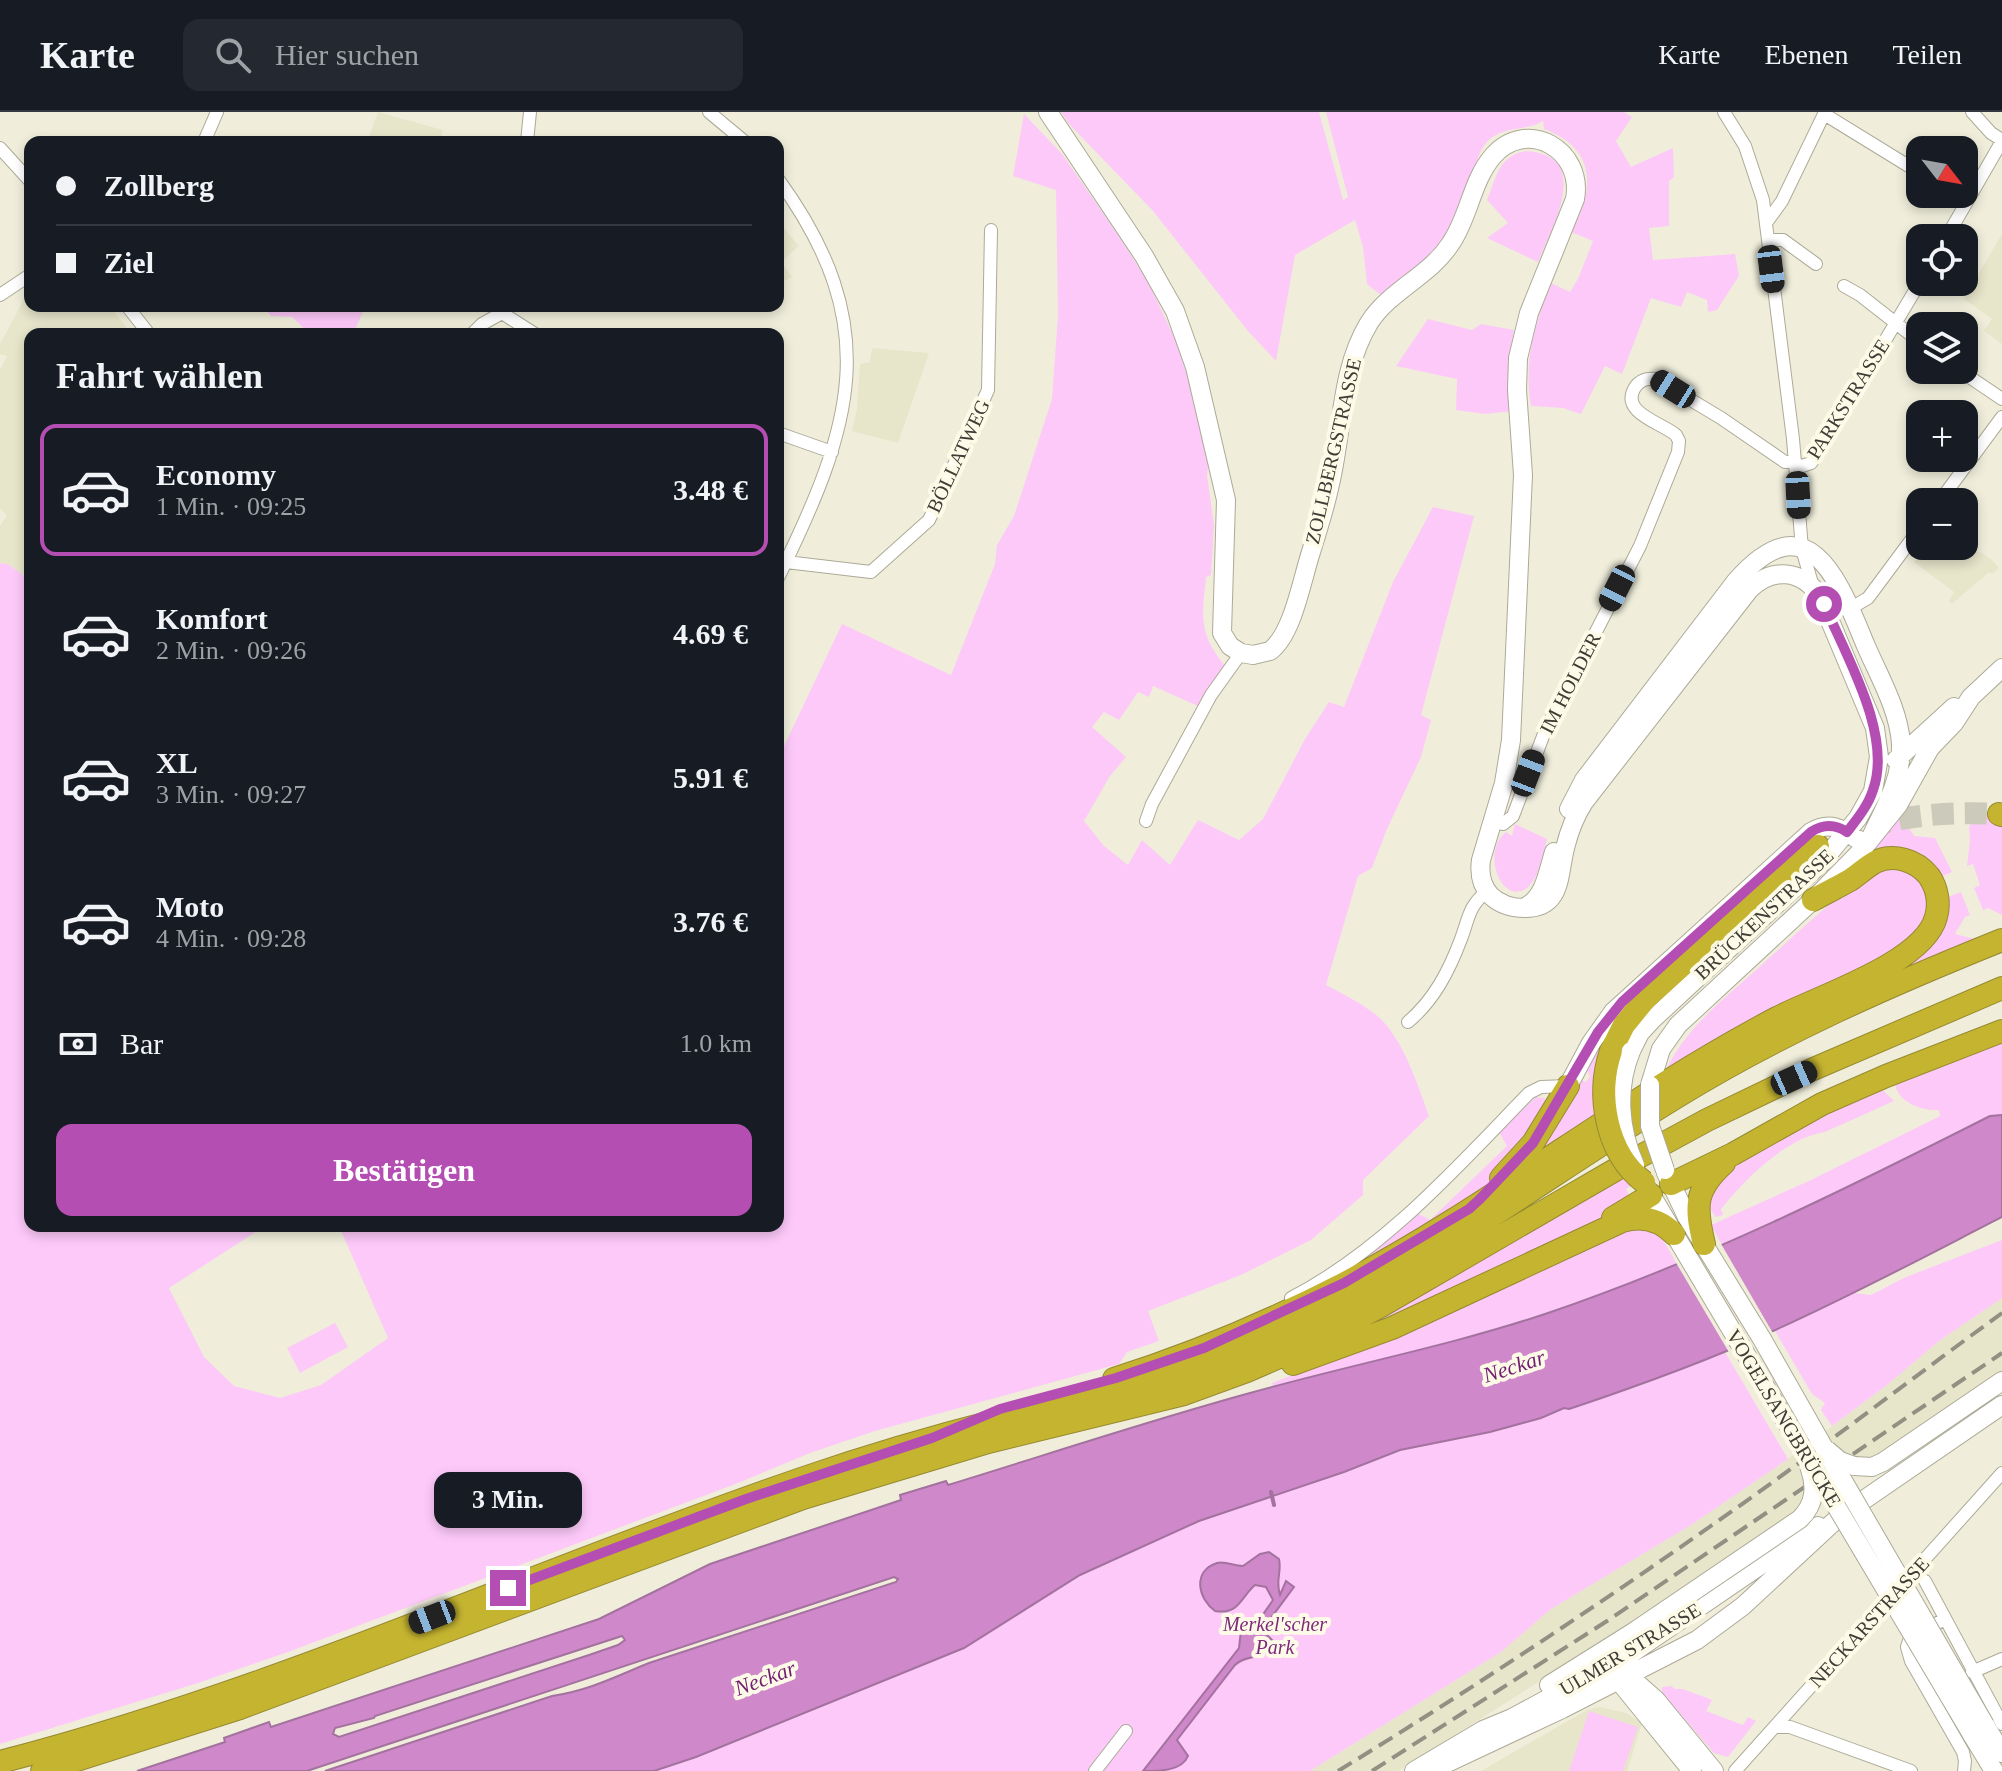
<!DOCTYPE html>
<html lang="de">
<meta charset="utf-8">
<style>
:root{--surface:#171b24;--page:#242831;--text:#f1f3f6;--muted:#9ea1a6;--line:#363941;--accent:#b54eb2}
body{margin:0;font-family:Georgia,serif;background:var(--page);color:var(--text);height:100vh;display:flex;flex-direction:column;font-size:30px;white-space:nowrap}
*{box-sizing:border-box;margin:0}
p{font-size:26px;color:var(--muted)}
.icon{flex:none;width:44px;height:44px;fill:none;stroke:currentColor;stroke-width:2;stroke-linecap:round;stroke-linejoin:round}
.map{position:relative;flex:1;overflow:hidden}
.drawer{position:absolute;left:24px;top:216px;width:760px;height:904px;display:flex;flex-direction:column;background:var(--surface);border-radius:16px;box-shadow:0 4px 12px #0003}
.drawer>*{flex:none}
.banner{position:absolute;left:24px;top:24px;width:760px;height:176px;border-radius:16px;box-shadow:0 4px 12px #0003;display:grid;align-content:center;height:176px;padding:0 32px;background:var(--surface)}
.needle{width:52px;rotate:121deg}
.controls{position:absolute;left:1906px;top:24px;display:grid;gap:16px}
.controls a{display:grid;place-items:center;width:72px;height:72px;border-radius:16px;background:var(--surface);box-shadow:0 4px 12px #0003;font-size:40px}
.end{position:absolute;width:36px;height:36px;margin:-18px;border:10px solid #b54eb2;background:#fff;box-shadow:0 0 0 4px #fff}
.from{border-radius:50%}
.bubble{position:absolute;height:56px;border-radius:16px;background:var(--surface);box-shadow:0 4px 12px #0003;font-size:26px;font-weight:700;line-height:56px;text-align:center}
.car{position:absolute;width:24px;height:48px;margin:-24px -12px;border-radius:10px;box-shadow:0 0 6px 2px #0007;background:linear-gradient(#222 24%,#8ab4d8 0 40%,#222 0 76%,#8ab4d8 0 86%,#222 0)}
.banner b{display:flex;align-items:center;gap:28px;height:76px;font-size:30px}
.banner b+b{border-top:2px solid var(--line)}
.banner i{width:20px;height:20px;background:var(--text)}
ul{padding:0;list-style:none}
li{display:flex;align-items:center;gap:24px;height:132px;margin:0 16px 12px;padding:0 16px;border:4px solid transparent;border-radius:16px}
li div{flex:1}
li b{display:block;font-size:30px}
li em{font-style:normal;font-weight:700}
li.active{border-color:var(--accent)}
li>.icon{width:72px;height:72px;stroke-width:1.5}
h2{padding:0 32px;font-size:36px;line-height:96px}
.pay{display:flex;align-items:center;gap:20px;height:88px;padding:0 32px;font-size:30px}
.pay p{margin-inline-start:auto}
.action{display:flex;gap:16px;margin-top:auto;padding:16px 32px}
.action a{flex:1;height:92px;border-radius:16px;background:var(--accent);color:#fff;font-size:32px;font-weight:700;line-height:92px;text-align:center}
header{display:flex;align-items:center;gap:48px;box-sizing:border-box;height:112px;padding:0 40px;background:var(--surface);border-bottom:2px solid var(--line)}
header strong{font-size:38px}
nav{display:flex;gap:44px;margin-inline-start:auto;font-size:28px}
.search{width:560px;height:72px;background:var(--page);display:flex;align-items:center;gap:20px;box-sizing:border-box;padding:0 28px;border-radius:16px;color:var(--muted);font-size:30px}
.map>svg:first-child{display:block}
.built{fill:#e7e5ca}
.green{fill:#fdc9f9}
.water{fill:#cf89cb;stroke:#a3729e;stroke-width:2;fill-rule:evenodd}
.pier{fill:#f0eedb}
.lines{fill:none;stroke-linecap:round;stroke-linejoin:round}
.stream{stroke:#a3729e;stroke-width:4}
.highway-tunnel{stroke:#cccaba;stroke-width:22;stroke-dasharray:22 11;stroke-linecap:butt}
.street-casing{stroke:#acaa97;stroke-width:14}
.secondary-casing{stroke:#acaa97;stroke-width:20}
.highway-casing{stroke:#958a32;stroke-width:24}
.street{stroke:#fff;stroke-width:12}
.secondary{stroke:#fff;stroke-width:18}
.highway{stroke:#c5b430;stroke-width:22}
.rail{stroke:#919083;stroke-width:4;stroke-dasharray:16 8;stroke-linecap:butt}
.secondary-bridge-casing{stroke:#acaa97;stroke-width:20;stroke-linecap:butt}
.highway-bridge-casing{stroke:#958a32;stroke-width:24;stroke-linecap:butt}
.secondary-bridge{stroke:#fff;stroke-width:18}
.highway-bridge{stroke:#c5b430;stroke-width:22}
.route{stroke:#b54eb2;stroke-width:10}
.labels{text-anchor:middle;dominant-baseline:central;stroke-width:8;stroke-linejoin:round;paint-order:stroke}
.street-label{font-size:20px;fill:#3d3c35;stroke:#fdfbe8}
.park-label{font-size:20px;font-style:italic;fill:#7d2a7b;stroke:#fdfbe8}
.water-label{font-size:22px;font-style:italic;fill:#711e70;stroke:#fdfbe8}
</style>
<header>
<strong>Karte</strong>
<div class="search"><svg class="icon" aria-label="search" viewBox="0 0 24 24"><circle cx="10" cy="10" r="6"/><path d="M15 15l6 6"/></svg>Hier suchen</div>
<nav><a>Karte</a><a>Ebenen</a><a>Teilen</a></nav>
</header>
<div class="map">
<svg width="2002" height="1659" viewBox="0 0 2002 1659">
<rect width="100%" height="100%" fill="#f0eedb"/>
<path class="built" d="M378,0L443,18L440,30H367Z
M778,109L799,134L781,150L792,165L778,172Z
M2002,122V232L1984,219L1992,207L1964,187Z
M30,176V194H110L131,222H30V468L8,452L0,451V414L7,404L0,396V258L7,244L0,242V232Z
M872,236L929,241L898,331L852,319L857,297L860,252L870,250Z
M1964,430L1991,447L1999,456L1992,462L1989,460L1952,492L1949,489L1954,480L1914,450L1926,434H1964Z
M2002,1186V1259L1852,1361L1630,1512L1398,1659H1310L1501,1540L1551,1497L1691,1413L1788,1347L1887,1273L1939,1229Z
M1599,1595L1626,1601L1642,1611L1627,1659H1481L1587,1598Z"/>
<path class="green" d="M1061,0H1319L1343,88L1348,85L1326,0H1624L1632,5L1616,29L1631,55L1673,36L1674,65L1669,69V114L1649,116L1653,148L1735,142L1739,164L1717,198L1708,200L1707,188L1687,180L1681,195L1651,186L1622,262L1605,254L1581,302L1563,296L1531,294C1523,249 1535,212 1551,171L1570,180L1578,167L1593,129L1571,120C1595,77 1597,37 1544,17L1543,9C1527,19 1507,14 1491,26C1478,37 1478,49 1473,64C1466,84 1456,108 1445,126C1430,149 1403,166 1382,184L1367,172L1363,135L1355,108L1295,143L1276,249L1248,219L1153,99L1069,12Z
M1024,2L1062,42L1118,123L1148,170L1176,229L1193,282L1209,348L1207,363L1214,413L1211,463L1206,465C1202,506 1198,521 1226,555L1200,595L1153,574L1149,585L1138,580L1119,608L1104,600L1092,615L1126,645L1110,664L1084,709L1104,734L1128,753L1142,728L1170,753L1198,708L1239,728L1263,707L1305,627L1329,590L1344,595L1393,470L1433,395L1474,404L1421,603L1431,608L1421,645L1387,717L1372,756L1358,764L1326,873C1341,881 1357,889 1371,899C1401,919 1417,971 1429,1004L1363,1068V1083L1311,1128L1241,1163L1148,1199L1159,1229L1127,1240L1119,1252L875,1319L810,1341L738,1371L288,1540L198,1571L0,1632V451L8,452L30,468V1114H265L169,1176L204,1245L234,1274L280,1286L321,1273L388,1226L339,1114H778V647L842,512L951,563L995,452L997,433L1014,404L1052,287L1058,203L1056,78L1013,64Z
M1526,39C1594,43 1552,115 1538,150L1487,126L1508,111L1487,88C1497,65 1498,44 1526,39Z
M262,194H361L365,195L353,222H310L292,205L271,204Z
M1428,207L1472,218L1481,212L1514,218L1509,249L1512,299L1485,302L1456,298L1457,267L1396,254Z
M1905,689L1918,700L1908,714L1914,724L1935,726L1952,760L1943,764L1948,785L1961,780L1970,803L1965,805L1955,822L1975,827L1908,857L1905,851L1920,839L1938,770L1869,744Z
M1999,695L2002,712V803L1988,796L1983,798L1974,776L1980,773L1973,752L1967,754L1970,728L1969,714L1982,703Z
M1515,712L1547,727C1543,742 1540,763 1529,774C1504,798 1479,741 1506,720L1512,724Z
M1882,754L1918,762L1932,791L1912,832L1663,965C1683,915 1730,883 1768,847C1805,814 1840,780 1882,754Z
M1609,915L1600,1006L1521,1057L1579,967L1586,970L1590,964L1584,953Z
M2002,924V1003L1990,1004L1898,1051L1722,1133L1711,1113L1811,1068L1940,1004L1939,998C1921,999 1897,990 1895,971Z
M1881,976L1894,989L1825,1020C1787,1025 1744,1068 1721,1097L1723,1103L1716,1105L1710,1097L1711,1086L1718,1075L1715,1072C1757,1025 1825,1002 1881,976Z
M1536,985L1544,986L1549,992L1502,1059L1491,1070L1467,1089L1364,1149L1362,1146C1381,1130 1399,1119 1417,1101L1430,1108L1507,1034L1499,1020Z
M1623,1060L1631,1074L1626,1077L1632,1088L1592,1113L1372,1214L1371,1210Z
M1633,1117C1661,1117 1665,1131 1677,1152C1547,1208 1410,1241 1273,1275L1272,1271L1407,1219Z
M2002,1128V1186L1939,1229L1887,1273L1832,1314L1821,1298L1825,1291L1812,1282L1775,1219L1855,1181L1871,1183L1906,1165Z
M335,1211L348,1235L300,1261L287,1236Z
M1725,1240L1788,1347L1691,1413L1551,1497L1501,1540L1310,1659H654L723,1635L964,1536L1080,1463L1199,1409L1344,1360L1400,1338L1541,1306L1565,1296L1634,1276Z
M1671,1574L1675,1577H1683L1712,1588L1706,1599L1743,1613L1748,1605L1756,1609L1728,1645L1714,1641L1662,1581V1575Z
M1589,1599L1638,1615L1623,1659H1569Z"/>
<path class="water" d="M2002,1003V1105C1926,1144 1851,1184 1773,1219C1707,1249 1638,1274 1569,1297L1564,1296L1541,1306L1490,1320L1400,1338L1344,1360L1199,1409L1080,1463L964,1536L696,1645L654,1659H325L552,1584C588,1579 617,1564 649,1551L896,1470L898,1467L894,1465L307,1659H137L225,1630L224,1626L269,1610L271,1615L599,1507L710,1452L901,1388L900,1383L946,1369L948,1373C1049,1342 1148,1309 1250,1281C1349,1253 1450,1234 1548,1201C1701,1149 1846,1077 1990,1004ZM622,1524L625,1528L618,1533L589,1543L339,1625L333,1622L335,1616L374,1606L375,1604Z
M1269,1440L1279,1447C1282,1461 1275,1468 1280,1483L1286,1469L1294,1475L1262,1518L1274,1530L1273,1536C1262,1548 1246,1542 1235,1553L1177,1628L1188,1644C1182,1659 1160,1659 1143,1659L1239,1536L1241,1518H1252L1273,1488L1266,1475L1255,1473C1240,1486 1239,1503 1215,1499C1198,1487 1192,1459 1217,1451C1226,1449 1234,1454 1243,1454L1260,1442Z"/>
<path class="pier" d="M1720,1130L1774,1223L1730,1242L1675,1149Z"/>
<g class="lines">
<path class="stream" d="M1271,1380L1274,1393"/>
<path class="highway-tunnel" d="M1836,726C1889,704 1942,699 1999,702"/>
<g class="street-casing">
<path id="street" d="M709,0L745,30
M1724,0L1745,34L1763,88L1793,327L1802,437L1813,475
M1972,0L1991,21L2002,28
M1824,2L1920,61
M204,30L217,0
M527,30L530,0
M0,36L30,69
M778,67C886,215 852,315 778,466
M1766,111L1782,89L1825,0
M1946,126L2002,29
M1768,128H1783L1816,152
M1844,174L1860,183L1920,230
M0,183L30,163
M127,194L149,222
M502,201L535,222
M472,222L482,212L502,201
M1959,258L2002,287
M778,321L832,340
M1796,356L1811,351L1818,341L1920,170
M1939,390L2002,305
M786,450L871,460L929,408L988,278L991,118
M1851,496L1868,486L1920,416
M1146,709L1152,692L1211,583L1241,541
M1492,709L1503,712L1513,704L1545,619L1640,434L1678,340L1679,329L1676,323C1662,311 1621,301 1634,277C1639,268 1646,266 1656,267L1721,306L1785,350H1796
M1408,910C1434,888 1449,859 1461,827C1469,806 1468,795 1487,779
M1291,1186C1384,1138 1457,1055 1529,981L1541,975L1568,974
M1925,1469L2002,1612
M1944,1507L1909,1529L1907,1535L1911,1549L1963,1640L1965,1649L1964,1659
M1972,1560L2002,1547
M1775,1615H1790L1911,1659
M1095,1659L1126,1619
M1735,1659L2002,1361"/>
</g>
<g class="secondary-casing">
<path id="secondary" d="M1048,0L1144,144L1175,199L1195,255L1226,388L1222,521L1230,534L1241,541L1253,543L1270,539C1293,522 1302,467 1311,440C1320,411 1329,382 1334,352C1343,304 1343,254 1369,211C1390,178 1430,164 1451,131C1469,105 1472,68 1493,44C1527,5 1584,38 1575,87L1529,201L1518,246L1517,278L1523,363L1511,628L1504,671L1481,748C1479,762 1481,773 1490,783C1500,793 1512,796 1525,796C1562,796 1558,764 1565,736C1569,720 1575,704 1584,690L1749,478C1772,455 1802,457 1820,485L1875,616L1879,645L1873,679L1858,706L1821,751L1653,907L1640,921L1631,939
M1896,648L1954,595
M1569,697L1584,668L1736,469C1810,385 1840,472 1866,534C1879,564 1899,598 1901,632C1902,667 1885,696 1871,725
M1527,794C1545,784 1548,759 1554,740
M1650,973L1661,937L1678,913L1813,788L1861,739L1898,693L1930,636L1954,611L1971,585L2002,556
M1568,974L1591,931L1613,900L1811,720C1829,709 1841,716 1857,727
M1666,1061L1687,1105L1762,1227L1820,1329
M1644,1071L1804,1340
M1854,1354L1872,1355L1883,1350L2002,1269
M1622,1558L1656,1588L1714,1659
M1615,1559L1623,1574L1692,1659
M1549,1573L1635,1519
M1985,1613L2002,1641
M1971,1621L1994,1659
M1414,1659L1483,1618L1512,1606L1629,1543L1818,1414
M1430,1659L1562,1597L1697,1528L1743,1494L1839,1405L2002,1293"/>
</g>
<g class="highway-casing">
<path id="highway" d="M1999,702L2002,703
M1611,939L1624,913L1646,886L1785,760L1818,734
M1501,1066L1533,1031L1568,974
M1671,1072L1733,1042L1822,992L1886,964L2002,919
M1613,1106L1651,1083
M1704,1132C1695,1095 1694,1078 1724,1051
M1293,1252L1392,1216L1622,1109C1642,1103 1659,1107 1674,1122
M1114,1267C1193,1242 1269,1210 1343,1172C1493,1093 1626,985 1777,906C1819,884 1924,851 1936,805C1940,791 1937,776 1929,764C1916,748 1893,741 1875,750C1866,755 1858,763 1850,768C1838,775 1825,781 1813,788
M0,1650C276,1579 535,1458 804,1366C866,1345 929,1326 992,1310C1095,1284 1199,1264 1295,1218C1430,1153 1550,1062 1678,984C1781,921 1890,873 2002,828
M42,1659L240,1596L803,1386L988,1330L1184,1282L1247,1259L1309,1232L1379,1195L1615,1058L1707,1008L1811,958L2002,876"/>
</g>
<use href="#street" class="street"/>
<use href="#secondary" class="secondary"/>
<use href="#highway" class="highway"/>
<path class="rail" d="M1338,1659C1467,1580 1594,1496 1718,1409C1814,1342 1907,1270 2002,1201
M1372,1659L1607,1509L2002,1241"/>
<g class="secondary-bridge-casing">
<path id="secondary-bridge" d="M1631,939C1616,976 1619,1017 1635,1053
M1650,973V1014L1665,1058
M1820,1329L1985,1613
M1827,1338L1840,1349L1854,1354
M1804,1340L1971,1621
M1635,1519L1800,1407C1816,1391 1816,1374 1809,1354"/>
</g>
<g class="highway-bridge-casing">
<path id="highway-bridge" d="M1611,939C1596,983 1606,1041 1644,1070"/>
</g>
<use href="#secondary-bridge" class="secondary-bridge"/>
<use href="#highway-bridge" class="highway-bridge"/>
</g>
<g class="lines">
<path class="route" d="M508,1476L746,1387L932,1326L1000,1297L1116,1266L1204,1236L1344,1171L1469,1097L1480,1087L1533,1031L1598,920L1622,890L1811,720C1823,712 1835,712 1847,720C1857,707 1868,694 1873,678C1893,623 1846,544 1824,492"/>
</g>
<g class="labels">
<g class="street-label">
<text transform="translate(1848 287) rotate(-58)">PARKSTRASSE</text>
<text transform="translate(1333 339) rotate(-77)">ZOLLBERGSTRASSE</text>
<text transform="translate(958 344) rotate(-65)">BÖLLATWEG</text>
<text transform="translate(1570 571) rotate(-63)">IM HOLDER</text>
<text transform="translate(1764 802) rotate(-43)">BRÜCKENSTRASSE</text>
<text transform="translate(1784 1306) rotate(59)">VOGELSANGBRÜCKE</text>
<text transform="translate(1869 1510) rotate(-48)">NECKARSTRASSE</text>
<text transform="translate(1630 1537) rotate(-31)">ULMER STRASSE</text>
</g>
<g class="park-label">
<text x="1275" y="1512">Merkel'scher<tspan x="1275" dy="23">Park</tspan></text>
</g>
<g class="water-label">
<text transform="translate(1514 1254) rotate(-18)">Neckar</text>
<text transform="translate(765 1566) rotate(-20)">Neckar</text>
</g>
</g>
</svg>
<div class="controls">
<a><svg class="needle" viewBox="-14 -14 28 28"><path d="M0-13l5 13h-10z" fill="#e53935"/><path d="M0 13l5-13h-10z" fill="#9ea1a6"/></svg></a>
<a><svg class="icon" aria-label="locate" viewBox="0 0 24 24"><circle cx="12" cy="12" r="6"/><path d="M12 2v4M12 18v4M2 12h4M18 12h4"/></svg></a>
<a><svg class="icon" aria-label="layers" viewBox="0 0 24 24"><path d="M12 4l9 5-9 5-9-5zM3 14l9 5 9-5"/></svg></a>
<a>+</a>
<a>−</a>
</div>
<i class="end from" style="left:1824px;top:492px"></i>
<i class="end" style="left:508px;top:1476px"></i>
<div class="bubble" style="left:434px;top:1360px;width:148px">3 Min.</div>
<i class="car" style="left:1771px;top:157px;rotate:173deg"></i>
<i class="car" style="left:1673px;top:277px;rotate:302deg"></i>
<i class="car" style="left:1798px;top:383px;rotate:177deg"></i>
<i class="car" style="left:1617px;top:476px;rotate:207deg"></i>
<i class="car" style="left:1528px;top:661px;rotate:21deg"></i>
<i class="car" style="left:1794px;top:966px;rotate:66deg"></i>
<i class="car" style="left:432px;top:1505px;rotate:249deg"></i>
<div class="banner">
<b><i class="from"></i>Zollberg</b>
<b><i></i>Ziel</b>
</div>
<section class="drawer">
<h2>Fahrt wählen</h2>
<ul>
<li class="active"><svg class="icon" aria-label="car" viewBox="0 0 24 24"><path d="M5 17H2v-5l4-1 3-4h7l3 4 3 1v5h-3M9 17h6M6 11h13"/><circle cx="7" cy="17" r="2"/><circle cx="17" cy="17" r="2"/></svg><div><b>Economy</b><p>1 Min. · 09:25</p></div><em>3.48 €</em></li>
<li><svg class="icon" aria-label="car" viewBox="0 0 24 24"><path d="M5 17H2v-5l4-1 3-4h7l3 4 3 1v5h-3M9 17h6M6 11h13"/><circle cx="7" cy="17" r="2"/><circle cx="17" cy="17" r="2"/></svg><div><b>Komfort</b><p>2 Min. · 09:26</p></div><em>4.69 €</em></li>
<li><svg class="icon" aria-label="car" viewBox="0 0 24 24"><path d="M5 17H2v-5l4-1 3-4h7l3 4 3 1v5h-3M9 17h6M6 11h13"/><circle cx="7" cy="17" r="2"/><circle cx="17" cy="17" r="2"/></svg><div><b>XL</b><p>3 Min. · 09:27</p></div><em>5.91 €</em></li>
<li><svg class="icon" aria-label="car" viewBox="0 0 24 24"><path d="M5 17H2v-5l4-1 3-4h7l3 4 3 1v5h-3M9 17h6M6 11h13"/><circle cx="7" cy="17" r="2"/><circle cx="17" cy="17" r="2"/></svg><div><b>Moto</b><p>4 Min. · 09:28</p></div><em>3.76 €</em></li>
</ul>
<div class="pay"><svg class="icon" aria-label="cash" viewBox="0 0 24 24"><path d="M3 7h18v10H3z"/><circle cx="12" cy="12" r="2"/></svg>Bar<p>1.0 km</p></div>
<div class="action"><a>Bestätigen</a></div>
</section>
</div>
